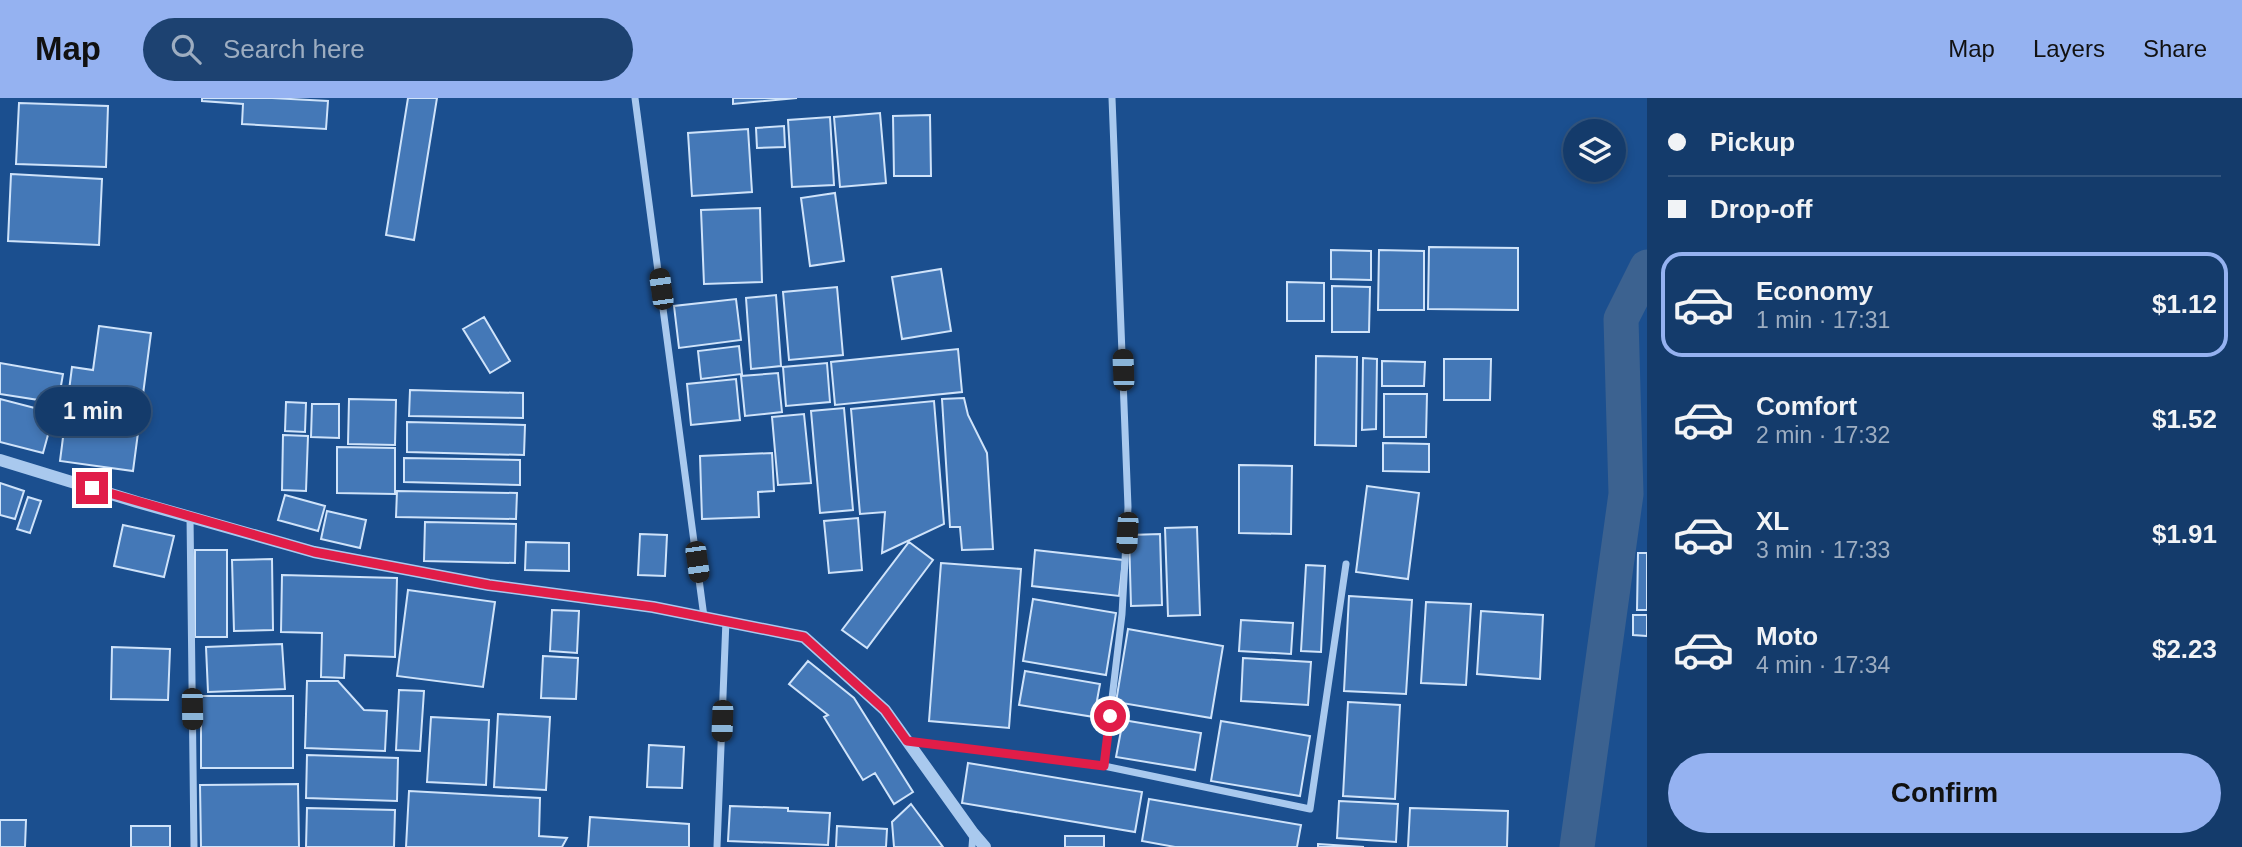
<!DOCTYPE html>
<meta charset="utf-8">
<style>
:root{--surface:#143b6b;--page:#1d4271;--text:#f1f3f6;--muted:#9dadc1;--line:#33557e;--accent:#95b2f1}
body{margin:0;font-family:Arial,sans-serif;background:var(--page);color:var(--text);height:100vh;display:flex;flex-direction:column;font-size:26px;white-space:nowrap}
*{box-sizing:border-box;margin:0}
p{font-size:23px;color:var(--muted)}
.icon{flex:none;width:38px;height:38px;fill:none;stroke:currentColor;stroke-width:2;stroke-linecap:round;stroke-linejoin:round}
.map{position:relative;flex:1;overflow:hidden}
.drawer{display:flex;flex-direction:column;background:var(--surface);width:595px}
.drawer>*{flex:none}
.top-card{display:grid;align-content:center;height:154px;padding:0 21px;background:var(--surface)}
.fabs{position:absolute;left:1563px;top:21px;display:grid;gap:14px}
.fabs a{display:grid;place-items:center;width:63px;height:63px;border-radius:50%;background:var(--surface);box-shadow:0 4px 10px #0003,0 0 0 2px var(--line);font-size:35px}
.end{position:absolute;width:32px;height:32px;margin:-16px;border:9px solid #e11d48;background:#fff;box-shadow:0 0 0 4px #fff}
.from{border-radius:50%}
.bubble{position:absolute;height:49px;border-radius:24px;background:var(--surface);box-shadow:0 4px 10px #0003,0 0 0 2px var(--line);font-size:23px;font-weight:800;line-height:49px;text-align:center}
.car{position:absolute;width:21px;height:42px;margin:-21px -10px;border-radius:9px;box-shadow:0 0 5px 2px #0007;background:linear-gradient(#222 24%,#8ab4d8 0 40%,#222 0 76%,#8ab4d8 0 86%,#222 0)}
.top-card b{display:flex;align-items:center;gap:24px;height:66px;font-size:26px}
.top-card b+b{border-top:2px solid var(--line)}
.top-card i{width:18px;height:18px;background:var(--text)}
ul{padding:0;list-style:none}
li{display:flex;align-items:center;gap:21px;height:105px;margin:0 14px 10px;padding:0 7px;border:4px solid transparent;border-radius:21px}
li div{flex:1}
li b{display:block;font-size:26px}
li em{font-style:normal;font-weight:800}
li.on{border-color:var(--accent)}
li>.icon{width:63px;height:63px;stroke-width:1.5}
.primary-button{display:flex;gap:14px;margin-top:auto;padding:14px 21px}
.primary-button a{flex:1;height:80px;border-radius:42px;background:var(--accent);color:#111;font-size:28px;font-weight:800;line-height:80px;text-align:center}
header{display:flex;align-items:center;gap:42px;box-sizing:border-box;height:98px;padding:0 35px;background:var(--accent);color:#111}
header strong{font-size:33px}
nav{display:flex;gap:38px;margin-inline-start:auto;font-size:24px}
.search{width:490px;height:63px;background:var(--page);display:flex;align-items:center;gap:18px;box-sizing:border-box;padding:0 24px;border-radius:38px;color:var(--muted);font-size:26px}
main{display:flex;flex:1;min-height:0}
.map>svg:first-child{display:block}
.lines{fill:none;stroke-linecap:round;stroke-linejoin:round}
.canal{stroke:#3c6290;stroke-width:35}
.building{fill:#4478b7;stroke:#cfe3fa;stroke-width:2}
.minor{stroke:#a9c9ee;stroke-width:7}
.tertiary{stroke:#a9c9ee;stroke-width:12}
.route{stroke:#e11d48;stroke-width:9}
</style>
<header>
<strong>Map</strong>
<div class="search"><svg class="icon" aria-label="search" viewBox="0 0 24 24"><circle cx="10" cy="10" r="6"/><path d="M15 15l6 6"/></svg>Search here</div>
<nav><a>Map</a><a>Layers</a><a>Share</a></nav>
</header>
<main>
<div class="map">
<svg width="1647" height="749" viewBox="0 0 1647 749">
<rect width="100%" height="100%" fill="#1b4f8f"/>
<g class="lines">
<path class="canal" d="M1577,749L1626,396L1621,221L1647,169"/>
</g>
<path class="building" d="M202,0H272L328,3L326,31L242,26L243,6L202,3Z
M408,0H437L414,142L386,137Z
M733,0H797L733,6Z
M19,5L108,8L106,69L16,66Z
M880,15L886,85L840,89L834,19Z
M930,17L931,78H894L893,18Z
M830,19L834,87L792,89L788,22Z
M784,28L785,49L757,50L756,30Z
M748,31L752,94L692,98L688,35Z
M11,76L102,81L99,147L8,143Z
M835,95L844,163L810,168L801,100Z
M760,110L762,184L704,186L701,112Z
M1429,149L1518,150V212L1428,211Z
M1331,152L1371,153V182L1331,181Z
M1379,152L1424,153V212H1378Z
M941,171L951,233L902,241L892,179Z
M1287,184L1324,185V223H1287Z
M1332,188L1370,189L1369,234H1332Z
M837,189L843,257L789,262L783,194Z
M776,197L781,268L751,271L746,200Z
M736,201L741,242L679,250L674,208Z
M484,219L510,263L490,275L463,231Z
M99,228L151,235L133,373L60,363L72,269L93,272Z
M739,248L742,276L701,281L698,253Z
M958,251L962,294L835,307L831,264Z
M1316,258L1357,259L1356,348L1315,347Z
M1363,260L1377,261L1376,331L1362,332Z
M1444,261H1491L1490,302H1444Z
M1382,263L1425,264L1424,288H1382Z
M0,265L63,276L58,305L0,296Z
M827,265L830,304L786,308L783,269Z
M778,275L782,314L745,318L741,278Z
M736,281L740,322L691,327L687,286Z
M410,292L523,295V320L409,318Z
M1384,296H1427L1426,339H1384Z
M964,300L968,317L987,355L993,451L962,452L960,429H950L942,301Z
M0,301L54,315L43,355L0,344Z
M349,301L396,302L395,347L348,346Z
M934,303L944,426L882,455L885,414L860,416L851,311Z
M286,304L306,305L305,334L285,333Z
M312,306H339V340L311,339Z
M844,310L853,412L820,415L811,313Z
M804,316L811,385L778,387L772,319Z
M407,324L525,327L524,357L407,354Z
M283,337L308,338L306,393L282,392Z
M1383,345L1429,346V374L1383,373Z
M337,349L395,350V396L337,395Z
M772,355L774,393L758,394L759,419L702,421L700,358Z
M404,360L520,362V387L404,384Z
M1239,367L1292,368L1291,436L1239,435Z
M0,385L24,393L15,421L0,417Z
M1367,388L1419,395L1408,481L1356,474Z
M397,393L517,395L516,421L396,419Z
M285,397L325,408L318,433L278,422Z
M28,399L41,403L30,435L17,431Z
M327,413L366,422L360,450L321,441Z
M858,420L862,472L829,475L824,423Z
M425,424L516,426L515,465L424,463Z
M123,427L174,438L164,479L114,468Z
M1197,429L1200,517L1168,518L1165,430Z
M640,436L667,437L665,478L638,477Z
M1160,436L1162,507L1131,508L1129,437Z
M526,444L569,445V473L525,472Z
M909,444L933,462L867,550L842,532Z
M195,452H227V539H195Z
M1035,452L1123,462L1119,498L1032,488Z
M1638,455H1647V512H1637Z
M272,461L273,532L234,533L232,462Z
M941,465L1021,471L1009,630L929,623Z
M1306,467L1325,468L1321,554L1301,553Z
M282,477L397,480L395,559L345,557L344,580L321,579L322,535L281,534Z
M408,492L495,504L483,589L397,578Z
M1349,498L1412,502L1406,596L1344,593Z
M1033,501L1116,515L1106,577L1023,563Z
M1426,504L1471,506L1466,587L1421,585Z
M552,512L579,513L577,555L550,553Z
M1481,513L1543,517L1540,581L1477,576Z
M1633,517H1647V538L1633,537Z
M1241,522L1293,525L1291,556L1239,553Z
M1128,531L1223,548L1211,620L1116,604Z
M282,546L285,591L208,594L206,549Z
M112,549L170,551L168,602L111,601Z
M543,558L578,560L576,601L541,600Z
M1243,560L1311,564L1308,607L1241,603Z
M808,563L854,600L913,694L894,706L875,675L863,682L824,619L828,617L789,586Z
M1025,573L1100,586L1094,619L1019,607Z
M307,583H338L364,612L387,613L385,653L305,650Z
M399,592L424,593L420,653L396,652Z
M201,598H293V670H201Z
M1348,604L1400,607L1395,701L1343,698Z
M498,616L550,619L546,692L494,689Z
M431,619L489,622L486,687L427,684Z
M1123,622L1201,635L1195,672L1116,659Z
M1221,623L1310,638L1300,698L1211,683Z
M649,647L684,649L682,690L647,689Z
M307,657L398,660L397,703L306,700Z
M968,665L1142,694L1135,734L962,705Z
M298,686L299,749H201L200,687Z
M409,693L540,700L539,738L567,740L562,749H406Z
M1149,701L1301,727L1297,749H1175L1142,743Z
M1339,703L1398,706L1396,744L1337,740Z
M911,706L943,749H894L892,724Z
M730,708L788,710V713L830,715L828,747L728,743Z
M307,710L395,712L394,749H306Z
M1410,710L1508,713L1507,749H1408Z
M590,719L689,726V749H588Z
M0,722H26L25,749H0Z
M131,728H170V749H131Z
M837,728L887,731L886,749H836Z
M1065,738H1104V749H1065Z
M1318,746L1364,749H1318Z"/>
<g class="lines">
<path class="minor" d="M635,0L704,519
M190,418L194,749
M907,643L1104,668L1310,711L1346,466
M1104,668L1122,516L1128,409L1112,0
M717,749L726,522
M972,749L973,736"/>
<path class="tertiary" d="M0,362L137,404L314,454L489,487L653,509L804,539L885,612L973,735L985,749"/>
</g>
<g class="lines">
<path class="route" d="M92,390L314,454L489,487L653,509L804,539L885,612L907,643L1104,668L1110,618"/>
</g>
</svg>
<div class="fabs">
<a><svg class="icon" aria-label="layers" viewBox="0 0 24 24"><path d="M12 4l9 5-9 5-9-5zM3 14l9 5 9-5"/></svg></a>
</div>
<i class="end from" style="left:1110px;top:618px"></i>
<i class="end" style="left:92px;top:390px"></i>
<div class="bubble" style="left:35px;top:289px;width:116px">1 min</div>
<i class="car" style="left:661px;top:191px;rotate:352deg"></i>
<i class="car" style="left:1123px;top:272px;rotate:358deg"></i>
<i class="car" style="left:1127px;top:435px;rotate:183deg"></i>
<i class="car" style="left:697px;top:464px;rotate:172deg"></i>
<i class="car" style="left:192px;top:611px;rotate:179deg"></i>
<i class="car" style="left:722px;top:623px;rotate:182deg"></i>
</div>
<section class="drawer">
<div class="top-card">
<b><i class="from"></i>Pickup</b>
<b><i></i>Drop-off</b>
</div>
<ul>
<li class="on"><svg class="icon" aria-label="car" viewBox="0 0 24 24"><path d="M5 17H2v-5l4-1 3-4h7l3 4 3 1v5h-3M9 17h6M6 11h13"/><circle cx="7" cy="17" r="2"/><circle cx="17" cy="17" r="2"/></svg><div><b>Economy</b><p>1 min · 17:31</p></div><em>$1.12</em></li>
<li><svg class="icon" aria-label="car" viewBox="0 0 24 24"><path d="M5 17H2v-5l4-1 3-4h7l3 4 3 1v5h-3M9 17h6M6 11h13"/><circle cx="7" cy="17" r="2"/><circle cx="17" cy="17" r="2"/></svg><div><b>Comfort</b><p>2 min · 17:32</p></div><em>$1.52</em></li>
<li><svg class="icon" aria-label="car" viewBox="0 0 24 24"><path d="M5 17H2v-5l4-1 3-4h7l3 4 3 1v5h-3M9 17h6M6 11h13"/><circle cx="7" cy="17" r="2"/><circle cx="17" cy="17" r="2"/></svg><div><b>XL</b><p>3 min · 17:33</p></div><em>$1.91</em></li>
<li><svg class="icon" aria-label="car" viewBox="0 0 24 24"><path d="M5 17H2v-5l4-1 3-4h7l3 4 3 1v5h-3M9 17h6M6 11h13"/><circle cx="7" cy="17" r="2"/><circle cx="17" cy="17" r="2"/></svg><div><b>Moto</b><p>4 min · 17:34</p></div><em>$2.23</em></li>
</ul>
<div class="primary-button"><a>Confirm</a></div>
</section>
</main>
